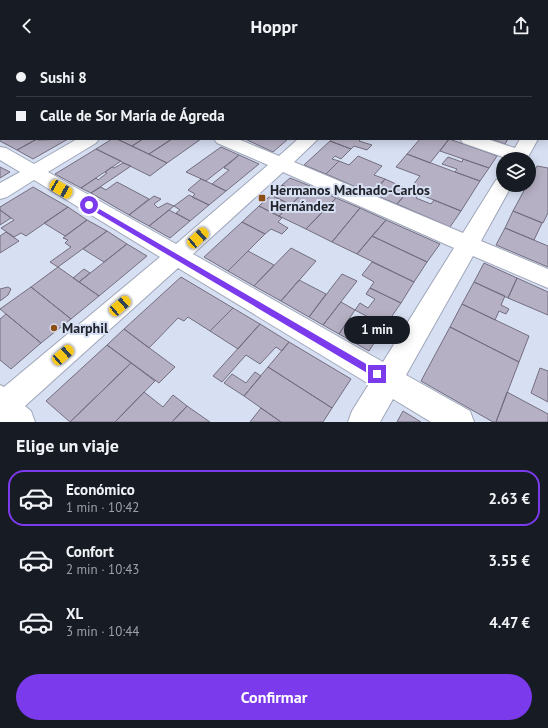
<!DOCTYPE html>
<html lang="es">
<meta charset="utf-8">
<style>
:root{--surface:#171b24;--page:#20242c;--text:#f1f3f6;--muted:#9ea1a6;--line:#363941;--accent:#7c3aed}
body{margin:0;font-family:"PT Sans",sans-serif;background:var(--page);color:var(--text);height:100vh;display:flex;flex-direction:column;font-size:15px;white-space:nowrap}
*{box-sizing:border-box;margin:0}
p{font-size:13px;color:var(--muted)}
.icon{flex:none;width:22px;height:22px;fill:none;stroke:currentColor;stroke-width:2;stroke-linecap:round;stroke-linejoin:round}
.map{position:relative;height:370px;overflow:hidden}
.sheet{display:flex;flex-direction:column;background:var(--surface);flex:1}
.sheet>*{flex:none}
.banner{position:absolute;left:0px;top:0px;width:548px;height:88px;box-shadow:0 2px 10px #0003;display:grid;align-content:center;height:88px;padding:0 16px;background:var(--surface)}
.fabs{position:absolute;left:496px;top:100px;display:grid;gap:8px}
.fabs a{display:grid;place-items:center;width:40px;height:40px;border-radius:50%;background:var(--surface);box-shadow:0 2px 10px #0003;font-size:20px}
.end{position:absolute;width:18px;height:18px;margin:-9px;border:5px solid #7c3aed;background:#fff;box-shadow:0 0 0 2px #fff}
.from{border-radius:50%}
.bubble{position:absolute;height:28px;border-radius:14px;background:var(--surface);box-shadow:0 2px 10px #0003;font-size:13px;font-weight:700;line-height:28px;text-align:center}
.car{position:absolute;width:12px;height:24px;margin:-12px -6px;border-radius:5px;box-shadow:0 0 3px 1px #0007;background:linear-gradient(#f5c518 24%,#345 0 40%,#f5c518 0 76%,#345 0 86%,#f5c518 0)}
.banner b{display:flex;align-items:center;gap:14px;height:38px;font-size:15px}
.banner b+b{border-top:1px solid var(--line)}
.banner i{width:10px;height:10px;background:var(--text)}
ul{padding:0;list-style:none}
li{display:flex;align-items:center;gap:12px;height:56px;margin:0 8px 6px;padding:0 8px;border:2px solid transparent;border-radius:16px}
li div{flex:1}
li b{display:block;font-size:15px}
li em{font-style:normal;font-weight:700}
li.active{border-color:var(--accent)}
li>.icon{width:36px;height:36px;stroke-width:1.5}
h2{padding:0 16px;font-size:18px;line-height:48px}
.button{display:flex;gap:8px;margin-top:auto;padding:8px 16px}
.button a{flex:1;height:46px;border-radius:24px;background:var(--accent);color:#fff;font-size:16px;font-weight:700;line-height:46px;text-align:center}
header{display:flex;justify-content:space-between;align-items:center;height:52px;padding:0 16px;background:var(--surface);font-size:18px;font-weight:700}
.map>svg:first-child{display:block}
.building{fill:#b6b0c4;stroke:#736e80}
.lines{fill:none;stroke-linecap:round;stroke-linejoin:round}
.minor-casing{stroke:#9fa6b9;stroke-width:2}
.minor{fill:#fff;fill-rule:evenodd}
.route{fill:#7c3aed}
.poi-dot{fill:#8e4f14;stroke:#d7dff3;stroke-width:1.5}
.labels{text-anchor:middle;dominant-baseline:central;stroke-width:4;stroke-linejoin:round;paint-order:stroke}
.poi-label{font-size:14px;font-weight:bold;fill:#21242b;stroke:#d7dff3;text-anchor:start}
</style>
<header><svg class="icon" aria-label="back" viewBox="0 0 24 24"><path d="M15 5l-7 7 7 7"/></svg>Hoppr<svg class="icon" aria-label="share" viewBox="0 0 24 24"><path d="M12 15V3M7 8l5-5 5 5M5 13v7h14v-7"/></svg></header>
<div class="map">
<svg width="548" height="370" viewBox="0 0 548 370">
<rect width="100%" height="100%" fill="#d7dff3"/>
<path class="building" d="M3,0H38V1H3Z
M0,84L1,87H37L17,98L0,89Z
M37,87L38,88L68,87L33,107L17,98Z
M112,87H117L167,111L150,124L96,97Z
M117,87H143L132,94Z
M143,87H172L149,102L132,94Z
M172,87H201L167,111L149,102Z
M245,87H288L273,100Z
M332,87H361L359,89L372,93L367,98L354,94L351,97L330,89Z
M420,87H449L430,111L407,102Z
M449,87L478,97L497,104L489,116L440,99Z
M491,87H508L505,92Z
M330,89L351,97L341,107L335,104L332,107L339,109L326,122L304,113Z
M221,95L239,103L206,129L186,120Z
M96,97L121,109L81,136L55,122Z
M407,102L455,120L480,129L461,159L409,138L420,124L396,115Z
M239,103L259,112L226,139L212,132L229,118L224,116Z
M358,104L382,114L374,123L385,127L372,142L326,122L339,109L349,113Z
M448,105L462,110L463,107L489,116L480,129L455,120L457,117L442,112Z
M123,111L131,114L91,141L81,136L96,126L98,128L107,121L105,120L112,115L114,116Z
M537,114L548,116V161L543,171L513,159L527,133H529V130Z
M0,115L10,120L0,126Z
M290,126L310,134L302,142L282,133Z
M201,127L212,132L226,139L209,153L192,145L195,142L188,138Z
M385,127L409,138L397,152L372,142Z
M117,130L149,147L129,163L91,141L101,135L106,138Z
M282,133L302,142L291,153L271,143Z
M310,134L336,146L306,177L279,164Z
M33,135L68,155L26,184L21,181L14,185L1,176L14,168L0,158V155Z
M409,138L419,142L416,146L431,152L434,148L461,159L450,175L397,152Z
M189,143L209,153L190,169L176,161L180,158L174,154Z
M271,143L291,153L279,164L259,154Z
M154,144L161,147L154,152L158,156L167,151L174,154L149,174L129,163Z
M336,146L360,156L332,190L306,177Z
M259,154L282,166L278,170L288,176L282,182L271,177L265,182L242,170Z
M68,155L87,168L65,184L44,171Z
M360,156L386,168L357,202L332,190Z
M0,158L11,166L0,173Z
M169,158L190,169L170,186L149,174Z
M513,159L542,171L534,188L505,176Z
M87,168L107,179L58,215L50,210L71,195L65,191L68,188L63,186Z
M386,168L440,192L427,210L372,184Z
M242,170L265,182L228,219L204,205Z
M505,176L548,194V215L496,193Z
M107,179L127,192L104,210L83,197Z
M6,180L19,189L0,201V184Z
M372,184L427,210L414,230L357,202Z
M127,192L147,204L99,244L79,230Z
M291,196L316,209L281,249L254,234Z
M248,199L274,213L254,234L228,219Z
M372,210L414,230L401,251L370,236L374,230L362,223Z
M484,211L517,226L508,246L474,230Z
M58,215L99,244L71,267L31,235Z
M84,217L90,221L79,230L73,226Z
M342,222L357,229L323,273L309,265Z
M181,225L233,256L210,279L188,265L184,269L178,266L149,296L124,277Z
M517,226L548,240V263L508,246Z
M299,228L326,242L309,265L281,249Z
M474,230L505,244L501,253L509,257L506,262L499,259L495,268L462,252Z
M8,235L11,237L8,243L0,249V237Z
M31,235L71,267L41,291L0,257Z
M370,236L401,251L385,274L355,258L360,251L368,256L375,247L366,242Z
M341,250L355,258L339,282L323,273Z
M462,252L529,284L519,310L450,275Z
M233,256L260,272L238,297L210,279Z
M6,262L41,291L11,317L0,308V267Z
M366,264L385,274L369,299L339,282L350,266L359,271Z
M260,272L289,290L282,299L276,295L260,312L246,303L222,330L213,324Z
M450,275L519,310L496,370H493L421,329Z
M124,277L175,315L159,331L107,293Z
M289,290L351,327L332,356L268,315Z
M107,293L131,311L70,370L46,349Z
M131,311L155,329L115,370H70Z
M268,315L332,356L323,370H281L244,344Z
M540,316L548,319V350L531,341Z
M255,320L261,324L244,344L224,331L232,322L246,331Z
M144,340L163,355L173,343L187,354L172,370H115Z
M507,340L548,362V370H496Z
M187,354L210,370H172Z
M261,356L281,370H250Z
M403,359L421,370H397Z"/>
<g class="lines">
<g class="minor-casing">
<path id="minor" d="M224,0H240L241,1H225Z
M401,0H418L419,1H402Z
M0,13H1V21H0Z
M547,49H548L547,61Z
M77,87H99L96,91L48,120L176,192L268,113L217,91L214,87H238L279,104L298,87H318L294,110L463,181L496,128L503,126V133H512L481,189L548,217V236L473,204L406,323L470,359L474,370H431L393,347L380,370H348L352,359L369,332L178,216L25,354L31,359L35,370H0V333L4,335L160,205L34,128L7,145L0,147V131L20,120L0,108V95L6,96L34,112ZM283,120L454,196L383,310L193,202Z
M460,87H487L515,96L520,87H538L527,107H509L463,91Z"/>
</g>
<use href="#minor" class="minor"/>
</g>
<path class="route" d="M89,151L380,320L381,322L380,325H374L87,155V152Z"/>
<g class="poi-dot">
<rect x="258" y="142" width="8" height="8" rx="2"/>
<circle cx="54" cy="276" r="4"/>
</g>
<g class="labels">
<g class="poi-label">
<text x="270" y="138">Hermanos Machado-Carlos<tspan x="270" dy="16">Hernández</tspan></text>
<text x="62" y="276">Marphil</text>
</g>
</g>
</svg>
<div class="fabs">
<a><svg class="icon" aria-label="layers" viewBox="0 0 24 24"><path d="M12 4l9 5-9 5-9-5zM3 14l9 5 9-5"/></svg></a>
</div>
<i class="end from" style="left:89px;top:153px"></i>
<i class="end" style="left:377px;top:322px"></i>
<div class="bubble" style="left:344px;top:264px;width:66px">1 min</div>
<i class="car" style="left:61px;top:137px;rotate:120deg"></i>
<i class="car" style="left:198px;top:186px;rotate:48deg"></i>
<i class="car" style="left:120px;top:254px;rotate:49deg"></i>
<i class="car" style="left:63px;top:303px;rotate:49deg"></i>
<div class="banner">
<b><i class="from"></i>Sushi 8</b>
<b><i></i>Calle de Sor María de Ágreda</b>
</div>
</div>
<section class="sheet">
<h2>Elige un viaje</h2>
<ul>
<li class="active"><svg class="icon" aria-label="car" viewBox="0 0 24 24"><path d="M5 17H2v-5l4-1 3-4h7l3 4 3 1v5h-3M9 17h6M6 11h13"/><circle cx="7" cy="17" r="2"/><circle cx="17" cy="17" r="2"/></svg><div><b>Económico</b><p>1 min · 10:42</p></div><em>2.63 €</em></li>
<li><svg class="icon" aria-label="car" viewBox="0 0 24 24"><path d="M5 17H2v-5l4-1 3-4h7l3 4 3 1v5h-3M9 17h6M6 11h13"/><circle cx="7" cy="17" r="2"/><circle cx="17" cy="17" r="2"/></svg><div><b>Confort</b><p>2 min · 10:43</p></div><em>3.55 €</em></li>
<li><svg class="icon" aria-label="car" viewBox="0 0 24 24"><path d="M5 17H2v-5l4-1 3-4h7l3 4 3 1v5h-3M9 17h6M6 11h13"/><circle cx="7" cy="17" r="2"/><circle cx="17" cy="17" r="2"/></svg><div><b>XL</b><p>3 min · 10:44</p></div><em>4.47 €</em></li>
</ul>
<div class="button"><a>Confirmar</a></div>
</section>
